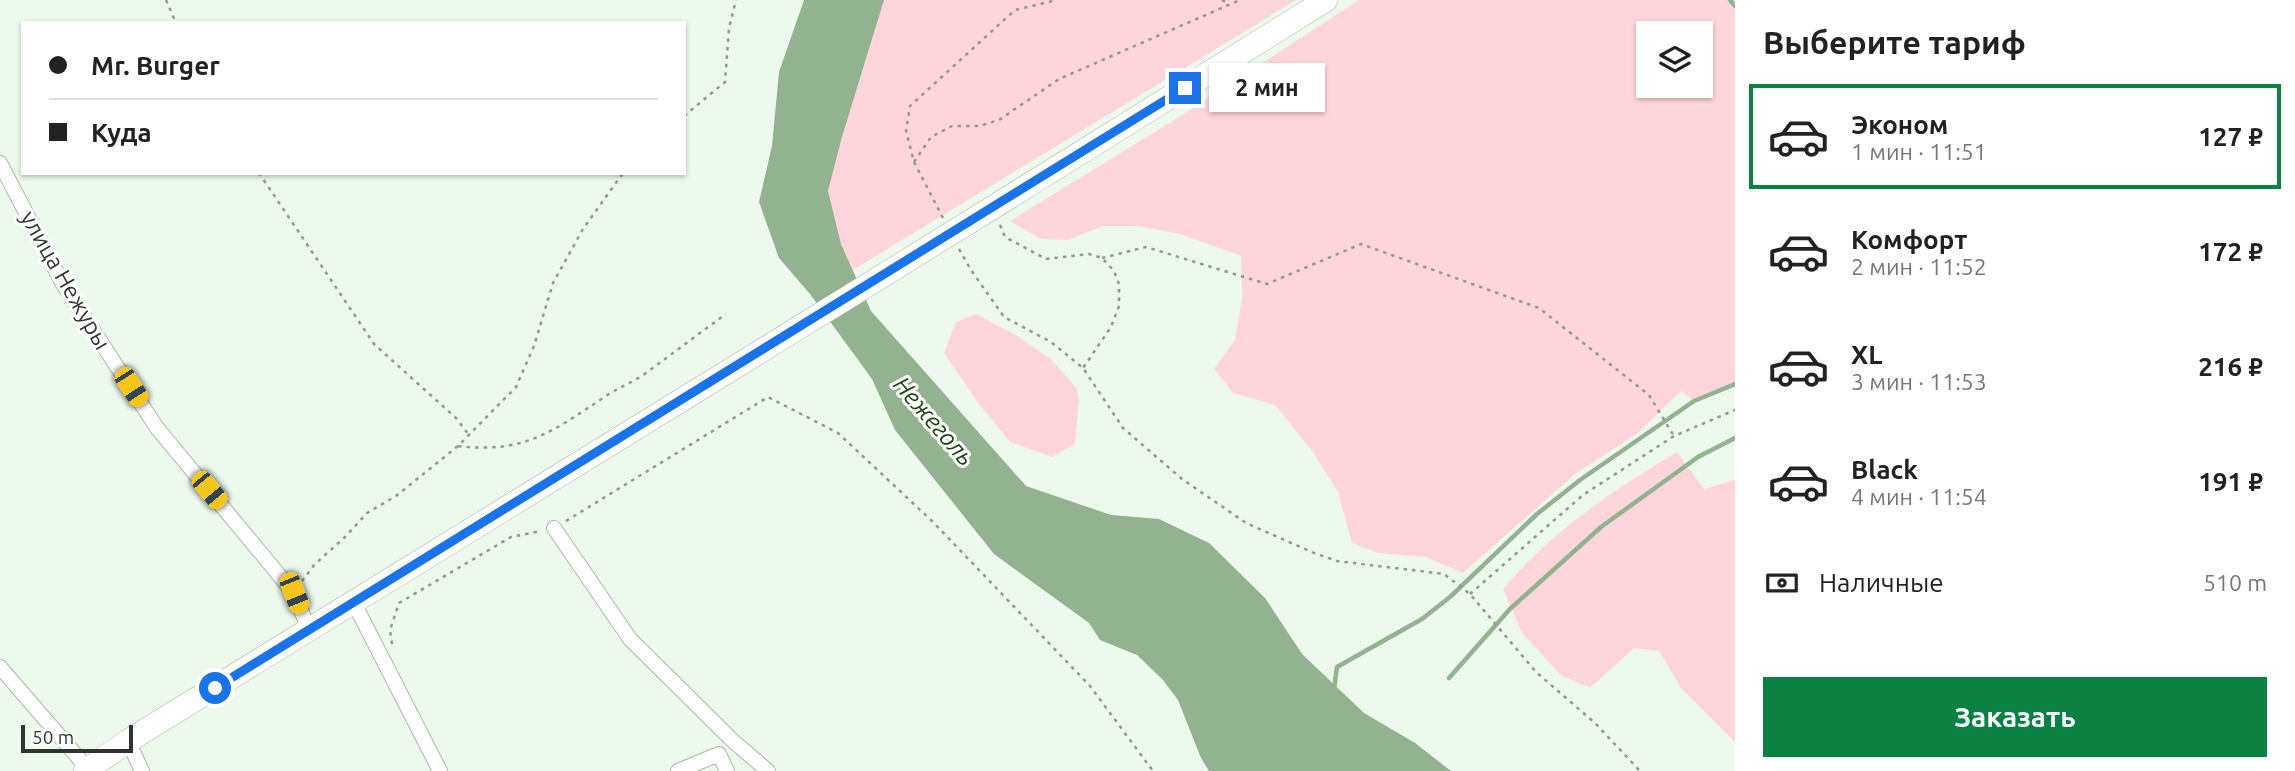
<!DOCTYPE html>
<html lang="ru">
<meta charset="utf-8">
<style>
:root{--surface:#fff;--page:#f6f6f6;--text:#222;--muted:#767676;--line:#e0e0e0;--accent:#0b8043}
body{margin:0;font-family:Ubuntu,sans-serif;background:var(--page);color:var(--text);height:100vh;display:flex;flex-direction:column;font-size:26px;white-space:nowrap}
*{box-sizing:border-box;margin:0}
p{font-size:23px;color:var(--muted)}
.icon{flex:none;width:38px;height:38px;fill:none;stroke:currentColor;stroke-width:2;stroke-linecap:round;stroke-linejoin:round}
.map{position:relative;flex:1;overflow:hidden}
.panel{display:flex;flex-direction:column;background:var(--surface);width:560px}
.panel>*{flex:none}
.guide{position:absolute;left:21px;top:21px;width:665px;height:154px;border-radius:0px;box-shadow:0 2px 5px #0004;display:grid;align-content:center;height:154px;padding:0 28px;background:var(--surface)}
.buttons{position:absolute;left:1636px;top:21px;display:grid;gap:14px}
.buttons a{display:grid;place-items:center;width:77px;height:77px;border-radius:0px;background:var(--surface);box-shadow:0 2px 5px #0004;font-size:35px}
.scale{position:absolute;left:21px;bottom:18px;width:112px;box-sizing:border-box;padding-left:7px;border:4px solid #2f342f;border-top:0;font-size:19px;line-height:24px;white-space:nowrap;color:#2f342f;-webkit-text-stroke:5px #fff;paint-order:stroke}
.end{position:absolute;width:32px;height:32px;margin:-16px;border:9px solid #1a73e8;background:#fff;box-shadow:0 0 0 4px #fff}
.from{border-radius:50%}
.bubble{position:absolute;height:49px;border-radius:0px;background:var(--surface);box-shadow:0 2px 5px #0004;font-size:23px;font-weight:700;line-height:49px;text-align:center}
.car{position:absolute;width:21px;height:42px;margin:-21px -10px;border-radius:9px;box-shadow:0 0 5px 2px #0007;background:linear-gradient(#f5c518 24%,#345 0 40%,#f5c518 0 76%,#345 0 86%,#f5c518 0)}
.guide b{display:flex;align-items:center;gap:24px;height:66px;font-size:26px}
.guide b+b{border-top:2px solid var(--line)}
.guide i{width:18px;height:18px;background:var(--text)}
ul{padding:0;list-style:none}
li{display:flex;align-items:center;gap:21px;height:105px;margin:0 14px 10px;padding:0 14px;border:4px solid transparent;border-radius:0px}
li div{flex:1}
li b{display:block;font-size:26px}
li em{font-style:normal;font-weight:700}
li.selected{border-color:var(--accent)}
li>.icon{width:63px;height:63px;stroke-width:1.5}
h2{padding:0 28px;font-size:32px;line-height:84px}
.pay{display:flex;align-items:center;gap:18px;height:77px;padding:0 28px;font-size:26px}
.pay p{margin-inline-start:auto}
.button{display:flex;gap:14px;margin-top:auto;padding:14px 28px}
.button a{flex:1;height:80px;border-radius:0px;background:var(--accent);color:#fff;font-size:28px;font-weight:700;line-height:80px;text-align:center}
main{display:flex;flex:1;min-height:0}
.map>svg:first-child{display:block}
.green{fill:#ffd5dc;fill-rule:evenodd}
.water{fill:#93b28f}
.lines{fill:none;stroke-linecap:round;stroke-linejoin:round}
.stream{stroke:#93b28f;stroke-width:4.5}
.minor-casing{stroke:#acb7aa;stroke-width:16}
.primary-casing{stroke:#acb7aa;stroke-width:24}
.path{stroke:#929a91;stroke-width:2.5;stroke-dasharray:3.5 5;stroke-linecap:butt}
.minor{stroke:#fff;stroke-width:14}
.primary{stroke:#fff;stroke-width:23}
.primary-bridge-casing{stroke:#acb7aa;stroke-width:24;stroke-linecap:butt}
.primary-bridge{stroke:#fff;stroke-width:23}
.route{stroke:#1a73e8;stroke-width:9}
.labels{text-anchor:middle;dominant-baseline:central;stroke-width:6;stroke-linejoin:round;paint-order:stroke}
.street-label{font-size:23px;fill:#2f342f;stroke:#fff}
.water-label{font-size:24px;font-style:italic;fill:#194515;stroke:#fff}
</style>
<main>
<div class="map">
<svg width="1735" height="771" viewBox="0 0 1735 771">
<rect width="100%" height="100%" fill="#edf9ec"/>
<path class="green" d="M884,0H1296L853,270L841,244L828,191L842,137Z
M1359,0H1735V384L1694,401L1681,391L1637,434L1575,474L1463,573L1426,557L1378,553L1352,543L1338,492L1313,452L1275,405L1233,393L1214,369L1235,340L1242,298L1241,256L1180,234L1137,226H1103L1068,240L1041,239L1010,221L1189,111ZM1648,33H1701V86H1648Z
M976,314L1014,334L1051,359L1077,389L1079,399L1075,444L1052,457L1010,442L979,404L944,353L956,322Z
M1677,452L1704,489L1735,480V742L1681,688L1659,651L1634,648L1590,688L1562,676L1522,633L1503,589C1551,532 1613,490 1677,452Z"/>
<path class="water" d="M804,0H884L842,137L828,191L841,244L871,311L1026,486L1111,515L1159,519L1209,543L1265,598L1302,654L1364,713L1415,743L1451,771H1209L1201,758L1178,700L1163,680L1137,655L1100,640L1089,623L994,554L895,430L872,379L810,294L779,258L759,202L772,146L779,72Z"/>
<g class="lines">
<path class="stream" d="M1730,0L1735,6
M1449,678L1510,609L1601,527L1698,457L1735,438
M1334,689L1337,667L1422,619L1450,597L1537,514L1580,480L1694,401L1735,384"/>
<g class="minor-casing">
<path id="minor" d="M0,163L63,284L157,428L294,593L309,630
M554,528L630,639L733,741L768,771
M354,603L440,771
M0,667L88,769
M128,741L142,771
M678,771L719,754L727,771"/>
</g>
<g class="primary-casing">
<path id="primary" d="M971,221L1326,0
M85,771L128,741L753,356"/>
</g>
<path class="path" d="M166,0L176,23
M1222,0L1229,4
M684,116L725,82L729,28L736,0
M914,162L931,137L952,126H979L999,120L1059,79L1240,0
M259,173L374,344L456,418L469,435
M943,218L914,162L906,131L910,106L1015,10L1057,0
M1000,225L1005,237L1046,259L1089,254L1102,258L1114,271L1119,284V306L1111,327L1083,368
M959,249L971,270L1004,317L1051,342L1083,368L1123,428L1182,479L1246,523L1314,553L1337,561L1444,574L1470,594L1536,672L1595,723L1640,771
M1102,258L1146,247L1267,284L1361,244L1539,308L1649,395L1674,436
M458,446C525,454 553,431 606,396C618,388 631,383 643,375C671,355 698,334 726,314
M566,521L768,397L838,433L933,522L1090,686L1153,771
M302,581L314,565L345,537L367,513L396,496L458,446L516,387L534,346L553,283L583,229L623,173
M1470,594L1583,495L1674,436L1735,410
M392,644L390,630L399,603L511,537L541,531"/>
<use href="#minor" class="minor"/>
<use href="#primary" class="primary"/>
<g class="primary-bridge-casing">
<path id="primary-bridge" d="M753,356L971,221"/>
</g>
<use href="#primary-bridge" class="primary-bridge"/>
</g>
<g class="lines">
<path class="route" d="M215,688L1185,88"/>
</g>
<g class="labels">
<g class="street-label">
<text transform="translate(66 280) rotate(60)">улица Нежуры</text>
</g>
<g class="water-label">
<text transform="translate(934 421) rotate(49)">Нежеголь</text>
</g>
</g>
</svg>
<div class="buttons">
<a><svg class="icon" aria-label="layers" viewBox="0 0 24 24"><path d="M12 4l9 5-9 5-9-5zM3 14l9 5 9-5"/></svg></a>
</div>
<div class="scale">50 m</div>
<i class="end from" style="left:215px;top:688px"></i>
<i class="end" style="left:1185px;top:88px"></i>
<div class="bubble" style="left:1209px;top:63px;width:116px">2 мин</div>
<i class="car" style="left:131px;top:387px;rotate:147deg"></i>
<i class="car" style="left:209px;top:490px;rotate:140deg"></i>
<i class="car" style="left:294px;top:593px;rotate:158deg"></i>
<div class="guide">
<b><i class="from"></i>Mr. Burger</b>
<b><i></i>Куда</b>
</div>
</div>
<section class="panel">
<h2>Выберите тариф</h2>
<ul>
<li class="selected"><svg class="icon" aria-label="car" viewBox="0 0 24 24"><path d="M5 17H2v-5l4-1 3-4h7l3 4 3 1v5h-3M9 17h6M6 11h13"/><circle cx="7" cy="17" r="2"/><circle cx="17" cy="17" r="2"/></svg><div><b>Эконом</b><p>1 мин · 11:51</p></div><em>127 ₽</em></li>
<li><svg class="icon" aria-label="car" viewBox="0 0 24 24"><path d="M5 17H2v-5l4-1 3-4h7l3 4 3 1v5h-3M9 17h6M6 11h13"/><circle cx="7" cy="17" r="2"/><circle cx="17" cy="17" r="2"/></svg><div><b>Комфорт</b><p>2 мин · 11:52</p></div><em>172 ₽</em></li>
<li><svg class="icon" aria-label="car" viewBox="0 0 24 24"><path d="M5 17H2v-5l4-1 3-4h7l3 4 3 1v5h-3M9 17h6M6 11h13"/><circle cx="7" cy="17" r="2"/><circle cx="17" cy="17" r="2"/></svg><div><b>XL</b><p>3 мин · 11:53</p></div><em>216 ₽</em></li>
<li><svg class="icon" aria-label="car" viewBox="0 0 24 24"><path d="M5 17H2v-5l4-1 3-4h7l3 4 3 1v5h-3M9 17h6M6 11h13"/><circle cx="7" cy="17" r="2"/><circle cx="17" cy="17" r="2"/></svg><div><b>Black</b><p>4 мин · 11:54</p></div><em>191 ₽</em></li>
</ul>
<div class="pay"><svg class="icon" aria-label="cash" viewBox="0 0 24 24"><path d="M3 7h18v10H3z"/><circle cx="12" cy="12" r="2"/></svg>Наличные<p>510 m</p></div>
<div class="button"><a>Заказать</a></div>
</section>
</main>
